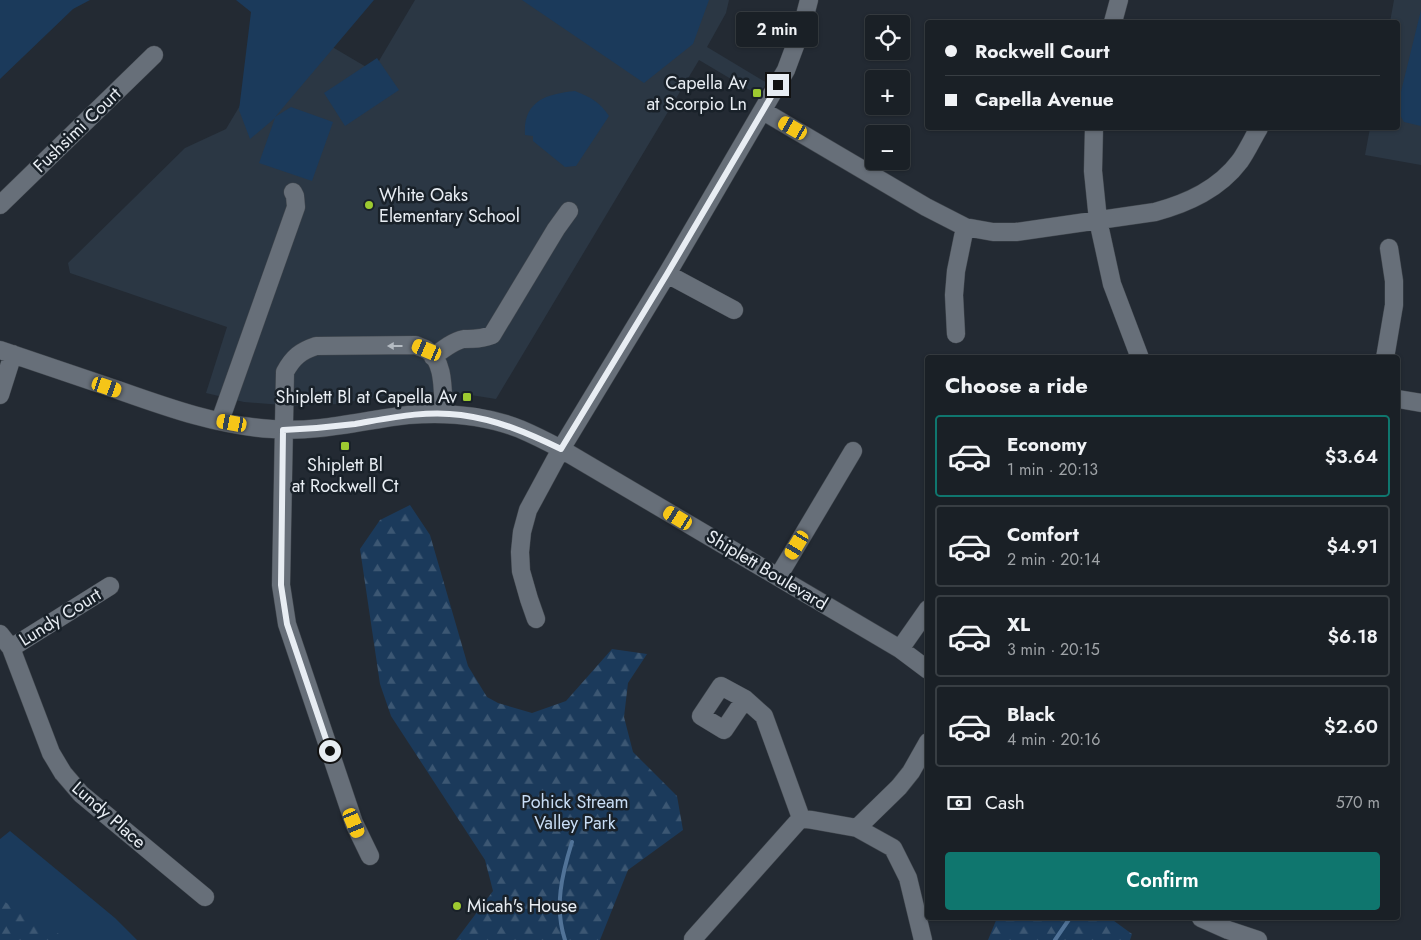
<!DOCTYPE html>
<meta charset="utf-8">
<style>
:root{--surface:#1a2026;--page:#272d32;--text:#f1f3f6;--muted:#9fa3a7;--line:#383e43;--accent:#0f766e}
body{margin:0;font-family:Jost,sans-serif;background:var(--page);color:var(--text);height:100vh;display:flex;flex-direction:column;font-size:19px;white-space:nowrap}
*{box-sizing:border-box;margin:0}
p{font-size:16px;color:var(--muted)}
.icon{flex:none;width:28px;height:28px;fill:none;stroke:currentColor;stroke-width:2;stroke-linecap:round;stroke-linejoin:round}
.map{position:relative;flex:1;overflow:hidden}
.drawer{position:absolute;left:925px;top:355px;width:475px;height:565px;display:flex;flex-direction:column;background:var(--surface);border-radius:5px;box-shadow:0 1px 4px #0004,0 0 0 1px var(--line)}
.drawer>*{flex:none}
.hud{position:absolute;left:925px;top:20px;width:475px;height:110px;border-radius:5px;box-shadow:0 1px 4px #0004,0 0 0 1px var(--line);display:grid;align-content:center;height:110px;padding:0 20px;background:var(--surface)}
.fabs{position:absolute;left:865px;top:15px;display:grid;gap:10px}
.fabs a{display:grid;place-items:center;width:45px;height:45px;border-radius:5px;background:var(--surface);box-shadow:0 1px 4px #0004,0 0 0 1px var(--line);font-size:25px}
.end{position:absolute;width:22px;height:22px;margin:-11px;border:6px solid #e8edf3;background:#111;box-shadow:0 0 0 2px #111}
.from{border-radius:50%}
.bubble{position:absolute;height:35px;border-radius:5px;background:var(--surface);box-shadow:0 1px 4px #0004,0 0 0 1px var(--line);font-size:16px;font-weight:600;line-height:35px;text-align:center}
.car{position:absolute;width:15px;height:30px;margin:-15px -8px;border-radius:6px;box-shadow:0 0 4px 1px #0007;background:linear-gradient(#f5c518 24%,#345 0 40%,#f5c518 0 76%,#345 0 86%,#f5c518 0)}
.hud b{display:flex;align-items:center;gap:18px;height:48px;font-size:19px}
.hud b+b{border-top:1px solid var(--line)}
.hud i{width:12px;height:12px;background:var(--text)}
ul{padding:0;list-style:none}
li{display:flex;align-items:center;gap:15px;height:82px;margin:0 10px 8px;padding:0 10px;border:2px solid var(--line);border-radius:5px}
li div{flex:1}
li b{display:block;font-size:19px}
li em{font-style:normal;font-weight:600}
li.current{border-color:var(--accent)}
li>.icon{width:45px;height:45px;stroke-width:1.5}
h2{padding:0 20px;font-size:22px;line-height:60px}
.pay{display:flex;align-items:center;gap:12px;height:55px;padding:0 20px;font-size:19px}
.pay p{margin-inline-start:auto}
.primary-button{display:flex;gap:10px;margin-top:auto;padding:10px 20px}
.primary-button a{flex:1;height:58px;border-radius:5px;background:var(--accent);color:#fff;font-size:20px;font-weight:600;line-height:58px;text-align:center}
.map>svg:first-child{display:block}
.built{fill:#2b3744}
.green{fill:#1b3a5b}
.forest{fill:url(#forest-firs)}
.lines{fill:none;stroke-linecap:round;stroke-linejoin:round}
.stream{stroke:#517398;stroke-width:4}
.minor-casing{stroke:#41474e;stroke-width:19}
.minor{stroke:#676f79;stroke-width:18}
.oneway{fill:#b4bbc2}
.route{stroke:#e8edf3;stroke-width:6}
.poi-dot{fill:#9dca30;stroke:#192129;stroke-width:2}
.labels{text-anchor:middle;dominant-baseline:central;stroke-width:5;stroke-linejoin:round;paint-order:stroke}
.poi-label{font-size:18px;fill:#e8edf3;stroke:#192129;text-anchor:end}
.street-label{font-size:18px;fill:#e8edf3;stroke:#192129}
.park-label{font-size:18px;fill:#c8ddf5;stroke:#192129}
</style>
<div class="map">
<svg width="1421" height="940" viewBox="0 0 1421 940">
<defs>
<pattern id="forest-firs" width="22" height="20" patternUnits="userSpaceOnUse" patternTransform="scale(1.25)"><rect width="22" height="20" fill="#1b3a5b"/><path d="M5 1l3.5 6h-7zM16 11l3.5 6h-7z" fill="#3c5773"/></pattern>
</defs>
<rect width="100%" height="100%" fill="#232a33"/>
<path class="built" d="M415,0H729L726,13L707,47L767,83L758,95L699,60L496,399L458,393L425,392L383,396L337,404L295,406L244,402L206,393L227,327L70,273L68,263L185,148L226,129L290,22L373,71Z
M1394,0H1421V165L1365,155L1370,128H1398V22H1390Z"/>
<path class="green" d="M0,0H90L73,9L0,79Z
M236,0H374L275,117L291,107L333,122L312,181L259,163L275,118L250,139L239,110L251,12Z
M522,0H709L693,44L644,83Z
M1421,10V126L1404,122L1398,111V104Z
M377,58L399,90L345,126L324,93Z
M575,91C590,97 600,102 609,116L576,166L565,167L533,141V136L525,135C523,101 546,94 575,91Z
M10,831L115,918L137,940H0V839Z"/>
<path class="forest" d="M410,505L430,535L468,666L487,697L498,703L532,713L566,701L612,649L647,654L628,683L624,717L633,752L677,796L683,830L628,870L600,940H456L493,891L485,860L391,716L380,684L360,549L380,520Z
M0,899L69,940H0Z
M997,918H1110L1132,934L1130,940H988Z"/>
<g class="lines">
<path class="stream" d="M565,940C554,907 562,874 572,842
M1055,940L1070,918"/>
<g class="minor-casing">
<path id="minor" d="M1113,22L1119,0
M763,111L926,207L965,227L993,232H1016L1155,212C1188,203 1219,189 1240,161C1247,151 1253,138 1259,128
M1094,128L1093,171L1098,220L1112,284L1140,358
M0,205L154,55
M667,274L734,310
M956,334L954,295L956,271L965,227
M0,350C38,363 76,376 115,389C166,407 218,426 272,429C319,433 363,420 408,415C445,412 485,415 520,429C534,435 548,442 561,449L900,649L928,670
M433,357C442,350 453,341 464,339C477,338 479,340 492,335L556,229L569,211
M1385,358L1394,305V281L1389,248
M0,395L13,354
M1398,399L1421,403
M220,421L296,207L295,196L293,192
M778,577L853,451
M536,619L529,599L521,571L520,552L522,532L528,510L561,449L667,274L786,70L802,27L809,0
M0,634L11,648L51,753L63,773L81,794L205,897
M11,648L110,586
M900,649L928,609
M745,699L724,730L701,716L721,686L745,699L764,716L801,818
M857,828L899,787L911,772L928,742
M370,856L354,823L287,624L281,585L285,372C293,357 301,351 316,346L416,345C419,347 424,348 427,350C446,362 442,395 444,414
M1201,918L1228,930L1258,940
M693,939L801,818L857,828L893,848L908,878L923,940"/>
</g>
<use href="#minor" class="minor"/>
</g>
<defs><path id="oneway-solid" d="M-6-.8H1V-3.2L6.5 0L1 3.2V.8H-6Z" transform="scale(1.25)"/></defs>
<use class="oneway" href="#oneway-solid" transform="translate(395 346) rotate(180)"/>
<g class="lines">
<path class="route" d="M330,751L287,624L281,585L283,430C307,429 331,427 355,424C390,418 425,410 461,415C498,420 528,433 561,449L667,274L778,85"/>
</g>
<g class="poi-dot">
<rect x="752" y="88" width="10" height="10" rx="2.5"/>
<circle cx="369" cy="205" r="5"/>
<rect x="462" y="392" width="10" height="10" rx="2.5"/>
<rect x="340" y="441" width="10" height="10" rx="2.5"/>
<circle cx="457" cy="906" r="5"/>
</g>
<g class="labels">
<g class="poi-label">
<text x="747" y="83">Capella Av<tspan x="747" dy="21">at Scorpio Ln</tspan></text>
<text x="379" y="195" text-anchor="start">White Oaks<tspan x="379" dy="21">Elementary School</tspan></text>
<text x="457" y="397">Shiplett Bl at Capella Av</text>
<text x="345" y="465" text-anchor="middle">Shiplett Bl<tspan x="345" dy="21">at Rockwell Ct</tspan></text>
<text x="467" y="906" text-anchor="start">Micah's House</text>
</g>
<g class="street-label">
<text transform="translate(77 130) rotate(-44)">Fushsimi Court</text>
<text transform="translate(767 570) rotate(31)">Shiplett Boulevard</text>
<text transform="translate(60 617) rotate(-32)">Lundy Court</text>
<text transform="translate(109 815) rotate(41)">Lundy Place</text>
</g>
<g class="park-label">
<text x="575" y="802">Pohick Stream<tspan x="575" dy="21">Valley Park</tspan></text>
</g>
</g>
</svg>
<div class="fabs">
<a><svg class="icon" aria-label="locate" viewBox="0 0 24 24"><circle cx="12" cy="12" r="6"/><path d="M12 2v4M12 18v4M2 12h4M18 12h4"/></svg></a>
<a>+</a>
<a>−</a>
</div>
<i class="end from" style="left:330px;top:751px"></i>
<i class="end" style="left:778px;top:85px"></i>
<div class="bubble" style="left:736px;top:12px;width:82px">2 min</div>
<i class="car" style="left:793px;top:128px;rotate:300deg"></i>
<i class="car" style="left:427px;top:350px;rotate:293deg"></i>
<i class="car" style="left:107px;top:387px;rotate:109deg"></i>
<i class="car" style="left:232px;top:423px;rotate:280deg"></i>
<i class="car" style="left:678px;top:518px;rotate:301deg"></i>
<i class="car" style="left:797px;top:545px;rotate:211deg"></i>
<i class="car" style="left:354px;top:823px;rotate:157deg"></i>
<div class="hud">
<b><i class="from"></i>Rockwell Court</b>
<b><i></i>Capella Avenue</b>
</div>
<section class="drawer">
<h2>Choose a ride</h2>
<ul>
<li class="current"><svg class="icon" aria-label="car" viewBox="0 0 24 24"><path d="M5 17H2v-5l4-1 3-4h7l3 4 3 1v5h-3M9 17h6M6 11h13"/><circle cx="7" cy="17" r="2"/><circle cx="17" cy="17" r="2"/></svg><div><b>Economy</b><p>1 min · 20:13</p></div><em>$3.64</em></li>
<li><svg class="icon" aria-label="car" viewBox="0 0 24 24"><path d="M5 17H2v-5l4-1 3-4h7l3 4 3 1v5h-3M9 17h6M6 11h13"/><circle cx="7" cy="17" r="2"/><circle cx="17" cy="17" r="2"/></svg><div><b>Comfort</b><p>2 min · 20:14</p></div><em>$4.91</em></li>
<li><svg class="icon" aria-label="car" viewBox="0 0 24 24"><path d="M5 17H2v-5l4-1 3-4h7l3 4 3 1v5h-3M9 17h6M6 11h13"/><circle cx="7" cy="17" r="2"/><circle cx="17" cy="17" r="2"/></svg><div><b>XL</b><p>3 min · 20:15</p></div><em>$6.18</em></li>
<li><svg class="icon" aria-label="car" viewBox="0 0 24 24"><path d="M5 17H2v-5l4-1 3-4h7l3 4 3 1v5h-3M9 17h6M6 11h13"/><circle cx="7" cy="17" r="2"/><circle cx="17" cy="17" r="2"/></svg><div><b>Black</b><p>4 min · 20:16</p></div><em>$2.60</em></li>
</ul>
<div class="pay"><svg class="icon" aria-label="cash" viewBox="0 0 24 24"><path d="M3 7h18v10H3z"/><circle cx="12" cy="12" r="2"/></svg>Cash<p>570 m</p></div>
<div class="primary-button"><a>Confirm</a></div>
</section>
</div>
